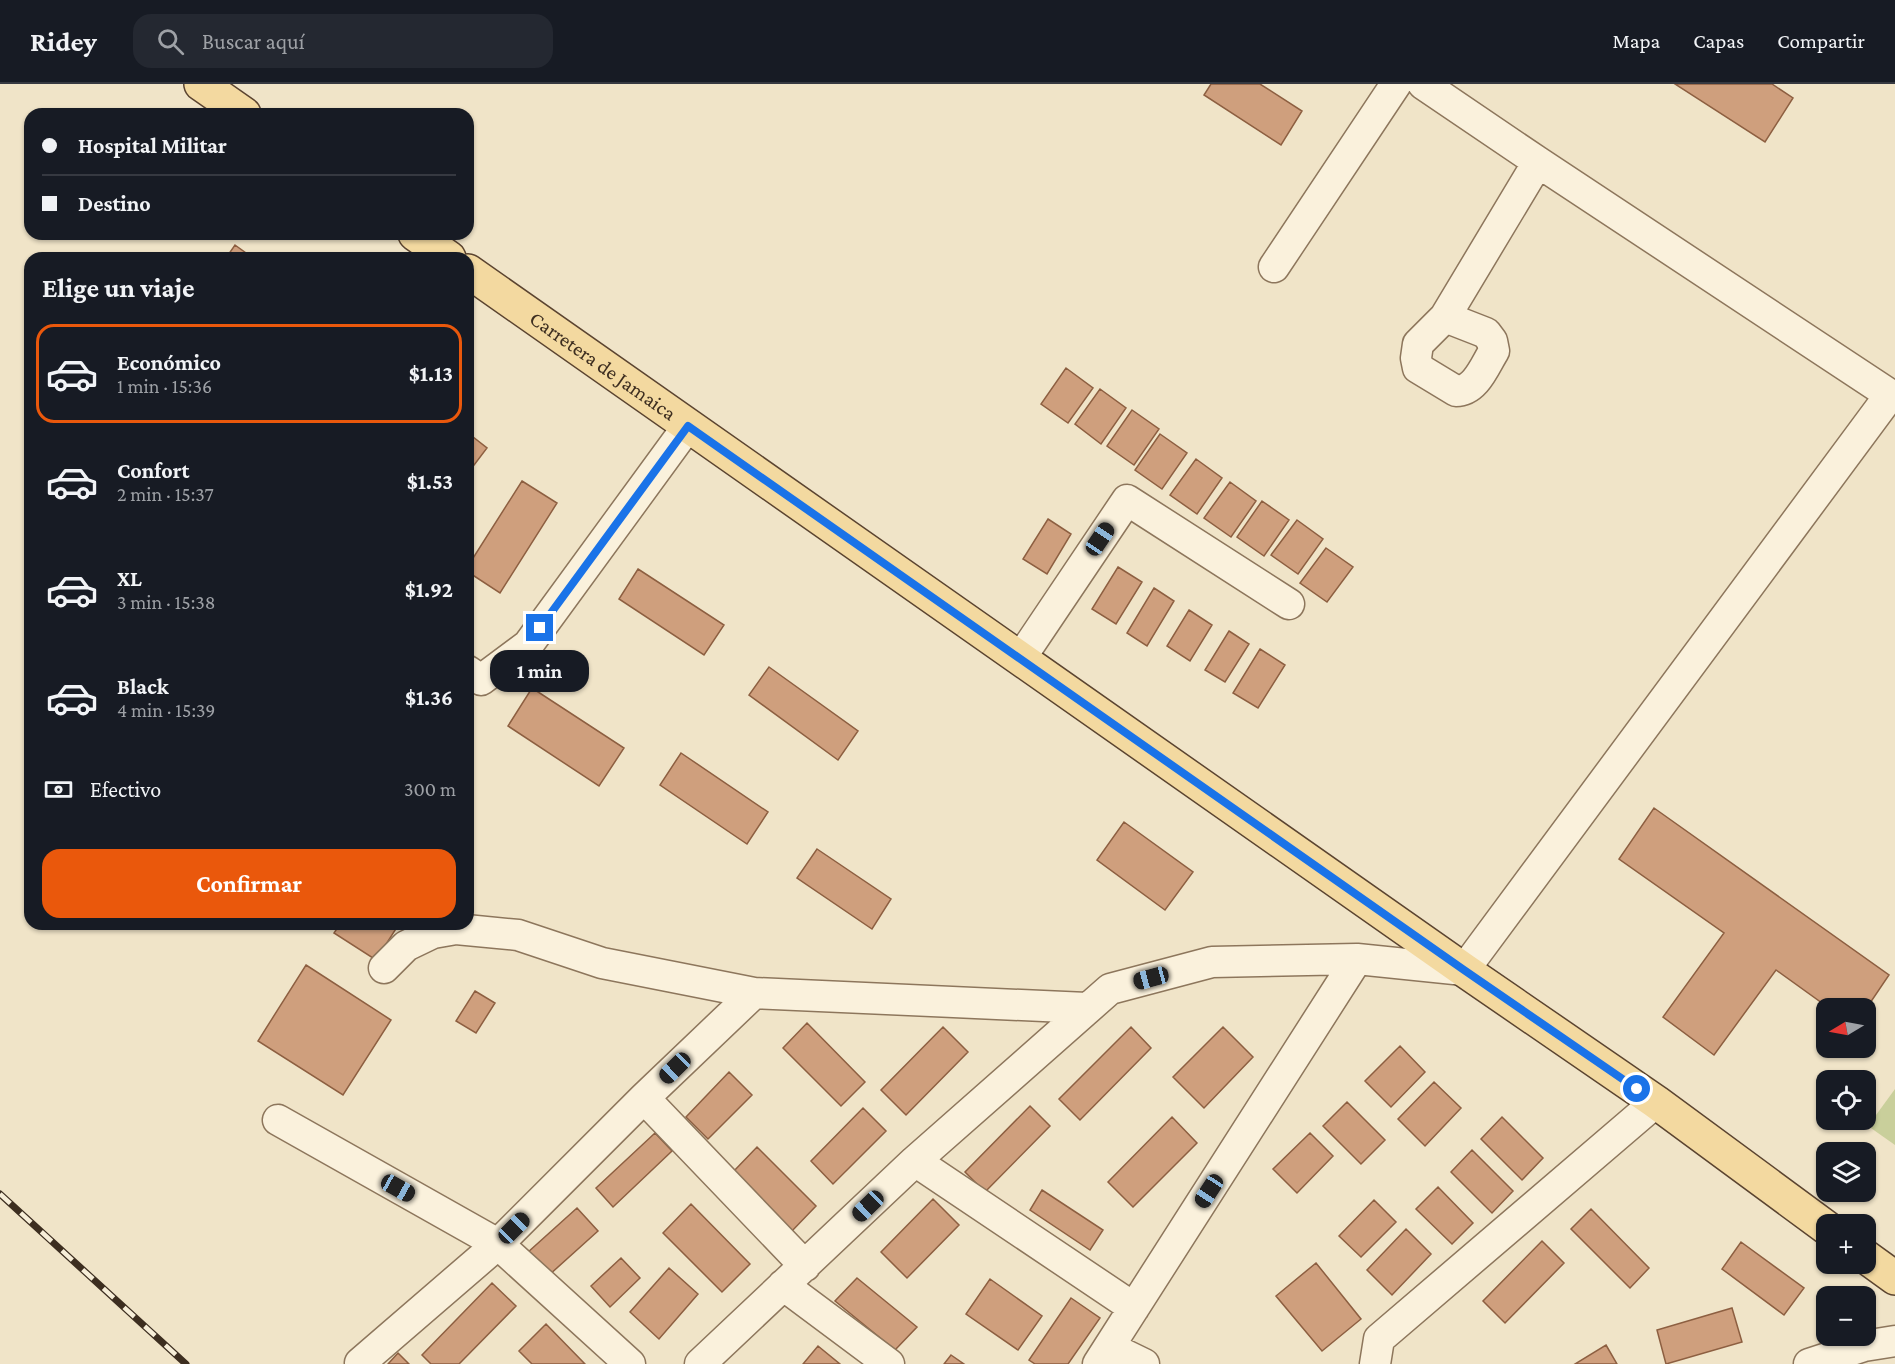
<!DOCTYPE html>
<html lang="es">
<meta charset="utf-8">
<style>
:root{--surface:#171b24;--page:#242831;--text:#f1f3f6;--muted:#9ea1a6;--line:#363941;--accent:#ea580c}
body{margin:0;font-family:"Crimson Pro",serif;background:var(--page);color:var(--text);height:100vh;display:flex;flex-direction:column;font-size:22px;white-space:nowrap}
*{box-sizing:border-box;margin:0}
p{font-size:20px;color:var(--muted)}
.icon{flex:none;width:33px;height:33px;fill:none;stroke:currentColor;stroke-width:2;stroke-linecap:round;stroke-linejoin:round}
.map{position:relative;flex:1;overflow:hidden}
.side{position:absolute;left:24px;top:168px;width:450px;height:678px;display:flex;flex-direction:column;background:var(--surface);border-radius:18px;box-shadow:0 2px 4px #0004}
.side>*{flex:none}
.banner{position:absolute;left:24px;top:24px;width:450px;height:132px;border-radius:18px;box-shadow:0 2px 4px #0004;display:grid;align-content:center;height:132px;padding:0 18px;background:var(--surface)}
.needle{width:39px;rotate:260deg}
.buttons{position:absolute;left:1816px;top:914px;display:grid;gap:12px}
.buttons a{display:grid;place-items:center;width:60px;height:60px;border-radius:12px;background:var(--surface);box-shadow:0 2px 4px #0004;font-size:30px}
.end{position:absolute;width:27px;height:27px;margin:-14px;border:8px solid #1a73e8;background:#fff;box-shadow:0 0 0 3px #fff}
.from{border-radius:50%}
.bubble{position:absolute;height:42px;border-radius:18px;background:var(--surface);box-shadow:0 2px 4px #0004;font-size:20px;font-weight:700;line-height:42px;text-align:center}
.car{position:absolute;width:18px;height:36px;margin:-18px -9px;border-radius:8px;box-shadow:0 0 4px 2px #0007;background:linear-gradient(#222 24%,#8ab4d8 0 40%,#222 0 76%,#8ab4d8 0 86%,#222 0)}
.banner b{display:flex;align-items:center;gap:21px;height:57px;font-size:22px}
.banner b+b{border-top:2px solid var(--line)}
.banner i{width:15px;height:15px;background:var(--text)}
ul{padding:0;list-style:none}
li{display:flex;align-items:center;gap:18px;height:99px;margin:0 12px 9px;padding:0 6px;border:3px solid transparent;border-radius:18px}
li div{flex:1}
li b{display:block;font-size:22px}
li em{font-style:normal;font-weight:700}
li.active{border-color:var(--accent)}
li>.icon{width:54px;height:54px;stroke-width:1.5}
h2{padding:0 18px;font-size:27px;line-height:72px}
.pay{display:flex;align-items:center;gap:15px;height:66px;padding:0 18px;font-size:22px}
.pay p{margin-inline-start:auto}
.cta{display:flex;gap:12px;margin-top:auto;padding:12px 18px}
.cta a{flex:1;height:69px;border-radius:18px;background:var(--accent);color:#fff;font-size:24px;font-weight:700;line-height:69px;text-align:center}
header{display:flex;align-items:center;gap:36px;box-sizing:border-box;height:84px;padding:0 30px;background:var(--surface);border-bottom:2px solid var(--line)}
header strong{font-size:28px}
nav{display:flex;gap:33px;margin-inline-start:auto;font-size:21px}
.search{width:420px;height:54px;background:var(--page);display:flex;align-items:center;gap:15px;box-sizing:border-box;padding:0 21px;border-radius:18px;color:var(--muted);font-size:22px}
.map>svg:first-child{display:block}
.green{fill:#c9cf9b}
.building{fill:#cf9f7d;stroke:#8d5f41;stroke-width:1.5}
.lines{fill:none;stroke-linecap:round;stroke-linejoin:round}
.minor-casing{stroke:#8d765c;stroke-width:33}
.major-casing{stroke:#5b4430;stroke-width:36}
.minor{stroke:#faf1dc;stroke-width:30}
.major{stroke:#f3d9a0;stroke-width:33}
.rail-casing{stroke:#3d2e20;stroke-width:7}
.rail{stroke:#f7eed8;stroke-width:4.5;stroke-dasharray:14;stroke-linecap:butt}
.route{stroke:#1a73e8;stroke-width:8}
.labels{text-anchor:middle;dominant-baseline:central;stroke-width:4.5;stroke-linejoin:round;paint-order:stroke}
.street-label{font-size:21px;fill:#3d2e20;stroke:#f7eed8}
</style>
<header>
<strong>Ridey</strong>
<div class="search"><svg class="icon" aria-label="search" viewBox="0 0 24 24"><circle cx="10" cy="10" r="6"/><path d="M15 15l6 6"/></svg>Buscar aquí</div>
<nav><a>Mapa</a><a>Capas</a><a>Compartir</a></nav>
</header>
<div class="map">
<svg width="1895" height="1280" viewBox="0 0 1895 1280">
<rect width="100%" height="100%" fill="#f0e4c8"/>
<path class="green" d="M1895,1005V1061L1868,1042Z"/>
<path class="building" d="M1211,0H1260L1302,27L1281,61L1204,11Z
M1675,0H1772L1793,14L1765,58Z
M235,161L253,174H226Z
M1066,284L1093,304L1068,339L1041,320Z
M1100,305L1126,324L1101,360L1075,340Z
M1132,326L1159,345L1134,381L1107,362Z
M468,349L487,364L468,389Z
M1160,350L1187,369L1162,405L1135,386Z
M1196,375L1222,394L1197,430L1170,411Z
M522,397L557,419L500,509L468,488V482Z
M1230,398L1256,417L1231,453L1204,434Z
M1262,417L1289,436L1264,472L1237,453Z
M1048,435L1071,450L1047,490L1023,475Z
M1297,436L1323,455L1298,490L1271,471Z
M1326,464L1353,483L1327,518L1300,499Z
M1118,483L1142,498L1116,540L1092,525Z
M638,485L724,541L704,571L619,515Z
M1154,504L1174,517L1147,562L1127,549Z
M1189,526L1212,541L1190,577L1167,562Z
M1229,547L1249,560L1225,598L1205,586Z
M1260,565L1285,581L1258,624L1233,609Z
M769,583L858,647L838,676L749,611Z
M532,604L624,664L599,702L508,642Z
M681,669L768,728L747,760L660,701Z
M1654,724L1889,891L1866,925L1829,924L1776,886L1714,971L1663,933L1724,849L1619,775Z
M1124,738L1193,788L1165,826L1097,776Z
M817,765L891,815L872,845L797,794Z
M340,840H399L376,876L334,849Z
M306,881L391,936L343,1011L258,957Z
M475,907L495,919L476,949L456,937Z
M807,939L865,998L841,1022L783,964Z
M943,943L968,968L906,1031L881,1006Z
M1131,943L1151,964L1080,1036L1059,1015Z
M1223,943L1253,973L1204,1024L1173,993Z
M1400,962L1425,988L1391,1023L1365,997Z
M729,988L752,1011L708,1055L686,1033Z
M1434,998L1461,1024L1425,1062L1398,1035Z
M1347,1018L1385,1056L1361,1080L1323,1042Z
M1030,1022L1050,1042L985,1108L965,1088Z
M863,1024L886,1047L833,1100L811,1077Z
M1172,1033L1197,1059L1133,1123L1108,1098Z
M1502,1033L1543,1074L1522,1096L1481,1055Z
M655,1049L672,1067L613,1123L596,1104Z
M1310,1049L1333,1072L1297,1109L1273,1085Z
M757,1063L816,1122L791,1148L732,1089Z
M1472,1066L1513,1107L1492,1129L1451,1088Z
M1438,1103L1473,1139L1452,1160L1416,1125Z
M1042,1106L1103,1146L1090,1166L1030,1126Z
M933,1115L959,1141L907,1194L881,1168Z
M1374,1116L1396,1138L1361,1173L1339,1152Z
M691,1120L750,1180L722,1208L663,1149Z
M577,1124L598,1147L548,1192L527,1169Z
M1591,1125L1649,1184L1630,1204L1571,1145Z
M1406,1145L1431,1170L1392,1211L1367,1186Z
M1542,1157L1564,1179L1505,1239L1483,1217Z
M1741,1158L1804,1204L1784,1231L1722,1185Z
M621,1174L640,1194L610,1223L591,1202Z
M1316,1179L1361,1235L1322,1267L1276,1212Z
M669,1184L698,1210L659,1255L630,1228Z
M857,1194L917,1243L895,1266L835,1217Z
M990,1195L1042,1232L1018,1266L966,1230Z
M492,1199L516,1222L459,1280H431L422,1271Z
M1071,1214L1100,1234L1068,1280H1035L1029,1276Z
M1732,1224L1742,1258L1666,1280L1657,1246Z
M546,1240L585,1280H532L519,1267Z
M1606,1261L1617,1280H1575Z
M818,1262L840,1280H803Z
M398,1269L409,1280H388Z
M951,1271L964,1280H944Z"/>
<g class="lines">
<g class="minor-casing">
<path id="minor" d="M1423,0L1538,78L1895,314
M1274,183L1396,0
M1445,233L1486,249L1492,257L1494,267C1485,281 1476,307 1456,307L1418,284L1416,274L1418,260L1445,233L1538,78
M1020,575L1127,416L1289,520
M468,587L481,596L528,561L688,342
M384,884L406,862L433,849L456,845L518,851L602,879L754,909L1087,924
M644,1014L805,1182
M278,1036L498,1160L630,1280
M915,1077L1134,1224
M783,1201L889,1280
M1109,1263L1144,1280
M360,1279L498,1160L644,1014L754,909
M700,1280L915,1077L1110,905L1212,878L1357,875L1464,886L1890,311
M1098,1280L1357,875
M1375,1280L1379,1255L1656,1018
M1809,1280L1864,1262L1895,1257"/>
</g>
<g class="major-casing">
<g id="major">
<path d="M201,0L244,30"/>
<path d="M415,150L449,174"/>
<path id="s1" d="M468,187L1464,886L1656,1018L1827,1144"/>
<path d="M1866,1173L1895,1194"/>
</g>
</g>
<use href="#minor" class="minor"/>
<use href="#major" class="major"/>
<g class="rail-casing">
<path id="rail" d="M0,1110L186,1280"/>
</g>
<use href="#rail" class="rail"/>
</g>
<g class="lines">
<path class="route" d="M540,544L688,342L1464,886L1637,1005"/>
</g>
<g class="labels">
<g class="street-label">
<text stroke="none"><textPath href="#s1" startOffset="165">Carretera de Jamaica</textPath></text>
</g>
</g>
</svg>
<div class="buttons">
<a><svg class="needle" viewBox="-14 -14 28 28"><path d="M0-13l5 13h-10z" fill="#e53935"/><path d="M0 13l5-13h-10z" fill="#9ea1a6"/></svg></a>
<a><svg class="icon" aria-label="locate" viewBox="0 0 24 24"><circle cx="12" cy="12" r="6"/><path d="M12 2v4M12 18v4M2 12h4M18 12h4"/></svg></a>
<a><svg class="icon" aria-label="layers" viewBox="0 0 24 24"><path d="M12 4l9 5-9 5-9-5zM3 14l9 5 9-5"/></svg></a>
<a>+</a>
<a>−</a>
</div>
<i class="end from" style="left:1637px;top:1005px"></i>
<i class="end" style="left:540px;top:544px"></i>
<div class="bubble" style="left:490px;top:566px;width:99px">1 min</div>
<i class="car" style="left:1100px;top:455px;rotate:34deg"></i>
<i class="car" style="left:1151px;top:894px;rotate:255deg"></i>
<i class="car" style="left:675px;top:984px;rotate:226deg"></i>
<i class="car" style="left:398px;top:1104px;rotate:119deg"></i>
<i class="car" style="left:1209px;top:1107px;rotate:213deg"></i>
<i class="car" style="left:868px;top:1122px;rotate:226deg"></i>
<i class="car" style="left:514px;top:1144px;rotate:45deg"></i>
<div class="banner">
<b><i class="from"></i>Hospital Militar</b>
<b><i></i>Destino</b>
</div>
<section class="side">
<h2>Elige un viaje</h2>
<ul>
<li class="active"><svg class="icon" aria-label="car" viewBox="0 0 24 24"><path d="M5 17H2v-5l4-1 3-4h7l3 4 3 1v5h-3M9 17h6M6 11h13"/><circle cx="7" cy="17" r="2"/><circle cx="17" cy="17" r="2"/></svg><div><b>Económico</b><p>1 min · 15:36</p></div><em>$1.13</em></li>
<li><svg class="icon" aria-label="car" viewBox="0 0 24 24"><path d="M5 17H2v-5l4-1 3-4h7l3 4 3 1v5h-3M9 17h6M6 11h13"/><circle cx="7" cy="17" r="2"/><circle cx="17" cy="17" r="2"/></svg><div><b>Confort</b><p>2 min · 15:37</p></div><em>$1.53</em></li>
<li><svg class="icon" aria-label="car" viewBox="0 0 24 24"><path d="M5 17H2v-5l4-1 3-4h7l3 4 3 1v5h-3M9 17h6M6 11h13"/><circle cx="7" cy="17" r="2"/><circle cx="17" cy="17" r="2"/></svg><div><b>XL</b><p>3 min · 15:38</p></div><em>$1.92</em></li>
<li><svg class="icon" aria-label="car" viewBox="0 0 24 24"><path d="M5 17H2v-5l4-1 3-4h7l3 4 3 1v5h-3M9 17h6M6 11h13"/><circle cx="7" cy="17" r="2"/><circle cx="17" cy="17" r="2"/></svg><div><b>Black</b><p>4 min · 15:39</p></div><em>$1.36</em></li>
</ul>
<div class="pay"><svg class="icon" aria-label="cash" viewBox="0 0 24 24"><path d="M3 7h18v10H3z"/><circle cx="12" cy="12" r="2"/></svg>Efectivo<p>300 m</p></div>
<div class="cta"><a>Confirmar</a></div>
</section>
</div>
